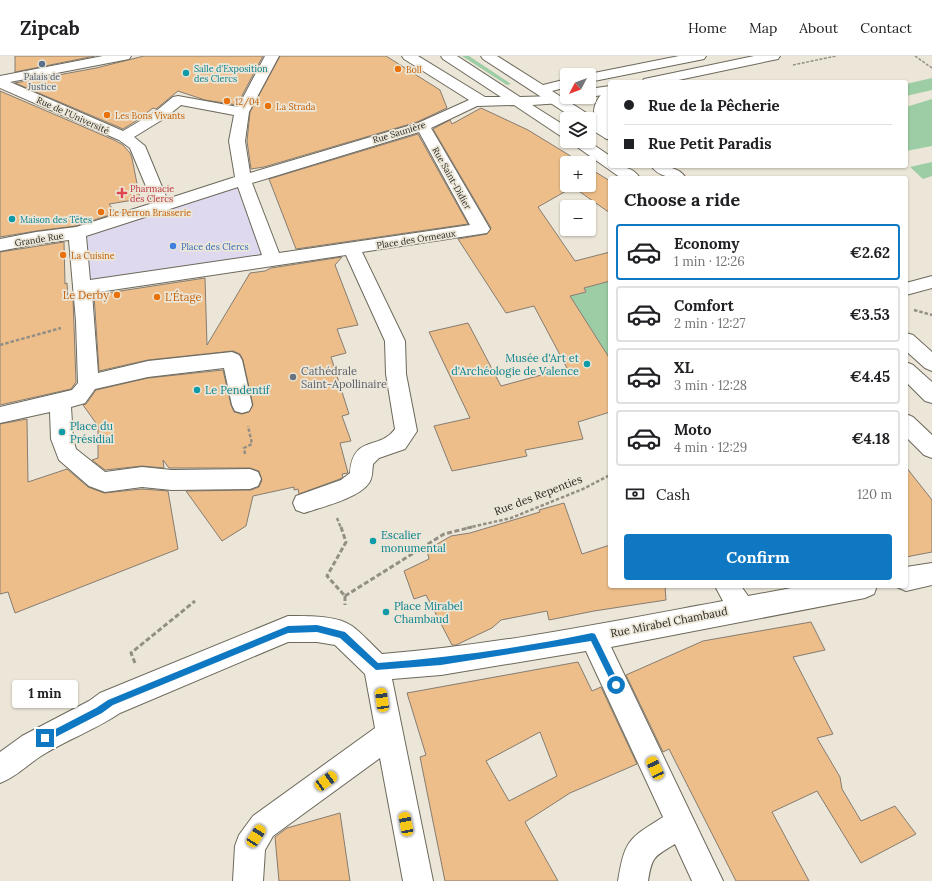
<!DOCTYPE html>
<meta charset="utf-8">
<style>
:root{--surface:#fff;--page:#f6f6f6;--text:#202124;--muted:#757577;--line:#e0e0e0;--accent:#0f78c3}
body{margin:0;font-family:Lora,serif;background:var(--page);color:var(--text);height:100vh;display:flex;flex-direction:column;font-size:15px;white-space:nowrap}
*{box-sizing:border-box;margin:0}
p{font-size:13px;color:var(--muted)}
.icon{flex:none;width:22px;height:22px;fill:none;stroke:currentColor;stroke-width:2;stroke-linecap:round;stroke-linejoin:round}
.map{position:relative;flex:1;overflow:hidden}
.drawer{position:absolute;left:608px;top:120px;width:300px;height:412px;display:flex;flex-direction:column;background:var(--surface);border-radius:4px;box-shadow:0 1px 3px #0004}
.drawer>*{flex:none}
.guide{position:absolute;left:608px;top:24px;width:300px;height:88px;border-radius:4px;box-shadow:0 1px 3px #0004;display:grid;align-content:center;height:88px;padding:0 16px;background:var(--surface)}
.needle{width:26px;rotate:229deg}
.fabs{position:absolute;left:560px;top:12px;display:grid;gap:8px}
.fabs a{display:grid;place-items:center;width:36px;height:36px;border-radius:4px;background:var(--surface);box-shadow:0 1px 3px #0004;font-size:20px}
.end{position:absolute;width:18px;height:18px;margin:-9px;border:5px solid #0f78c3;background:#fff;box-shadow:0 0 0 2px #fff}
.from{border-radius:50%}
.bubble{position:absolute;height:28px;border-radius:4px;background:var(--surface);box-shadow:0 1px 3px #0004;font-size:13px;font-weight:700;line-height:28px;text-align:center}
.car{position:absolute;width:12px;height:24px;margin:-12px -6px;border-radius:5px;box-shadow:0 0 3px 1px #0007;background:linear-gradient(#f5c518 24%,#345 0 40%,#f5c518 0 76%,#345 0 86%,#f5c518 0)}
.guide b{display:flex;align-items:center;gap:14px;height:38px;font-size:15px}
.guide b+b{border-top:1px solid var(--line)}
.guide i{width:10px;height:10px;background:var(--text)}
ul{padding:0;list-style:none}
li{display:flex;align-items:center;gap:12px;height:56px;margin:0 8px 6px;padding:0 8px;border:2px solid var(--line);border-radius:4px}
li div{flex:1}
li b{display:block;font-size:15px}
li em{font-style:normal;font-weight:700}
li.active{border-color:var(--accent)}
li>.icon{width:36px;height:36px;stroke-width:1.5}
h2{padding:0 16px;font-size:18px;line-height:48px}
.pay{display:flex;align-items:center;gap:10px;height:44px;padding:0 16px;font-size:15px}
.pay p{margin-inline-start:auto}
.action{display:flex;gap:8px;margin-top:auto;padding:8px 16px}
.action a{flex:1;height:46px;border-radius:4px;background:var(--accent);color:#fff;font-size:16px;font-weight:700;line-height:46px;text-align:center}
header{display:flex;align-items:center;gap:24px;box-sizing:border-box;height:56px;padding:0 20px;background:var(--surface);border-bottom:1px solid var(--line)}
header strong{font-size:19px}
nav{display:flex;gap:22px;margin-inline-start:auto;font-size:14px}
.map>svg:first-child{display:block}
.commercial{fill:#ded9ee}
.green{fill:#9ccda4}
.building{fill:#edbe8a;stroke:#867c71;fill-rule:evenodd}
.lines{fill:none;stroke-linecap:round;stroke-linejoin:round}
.minor-casing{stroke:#6c685b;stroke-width:2}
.major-casing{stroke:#6c685b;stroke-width:2}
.path-far2{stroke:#938f85;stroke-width:1.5;stroke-dasharray:3 1.5;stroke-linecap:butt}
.path-far1{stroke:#938f85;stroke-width:2.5;stroke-dasharray:3.5 2;stroke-linecap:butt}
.path{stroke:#938f85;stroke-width:3;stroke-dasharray:5 2.5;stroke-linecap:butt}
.minor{fill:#fff;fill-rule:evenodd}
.major{fill:#fff;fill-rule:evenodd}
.route{fill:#0f78c3}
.service-dot{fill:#5c6f8a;stroke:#ebe6d7;stroke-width:1.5}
.food-dot{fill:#e8710a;stroke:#ebe6d7;stroke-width:1.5}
.culture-dot{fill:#0f9aa8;stroke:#ebe6d7;stroke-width:1.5}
.health-dot{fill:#e0444e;stroke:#ebe6d7;stroke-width:1.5}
.shop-dot{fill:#3f7fe0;stroke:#ebe6d7;stroke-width:1.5}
.worship-dot{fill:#6b7280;stroke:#ebe6d7;stroke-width:1.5}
.labels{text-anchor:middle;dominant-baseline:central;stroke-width:3.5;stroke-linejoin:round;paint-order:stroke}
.far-culture-label{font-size:9px;fill:#0d838f;stroke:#ebe6d7;text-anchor:start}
.far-food-label{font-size:9px;fill:#c56008;stroke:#ebe6d7;text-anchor:start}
.far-service-label{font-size:9px;fill:#4e5e75;stroke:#ebe6d7}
.far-street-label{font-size:9px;fill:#2c2a24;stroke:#ebe6d7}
.far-health-label{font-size:9px;fill:#be3a42;stroke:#ebe6d7;text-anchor:start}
.far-shop-label{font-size:9px;fill:#366cbe;stroke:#ebe6d7;text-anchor:start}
.food-label{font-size:11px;fill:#c56008;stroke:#ebe6d7;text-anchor:end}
.culture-label{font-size:11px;fill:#0d838f;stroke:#ebe6d7;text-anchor:start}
.worship-label{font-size:11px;fill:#5b616d;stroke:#ebe6d7;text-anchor:start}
.street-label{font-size:11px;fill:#2c2a24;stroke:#ebe6d7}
</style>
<header>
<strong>Zipcab</strong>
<nav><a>Home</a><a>Map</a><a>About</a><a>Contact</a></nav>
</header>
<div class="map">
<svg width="932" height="825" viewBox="0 0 932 825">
<rect width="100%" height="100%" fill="#ebe6d7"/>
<path class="commercial" d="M243,124L272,203L82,232L77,177Z"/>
<path class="green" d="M462,0H469L511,28L507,29Z
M932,22V34L906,40V28Z
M932,43V90L906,95V51Z
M932,106V120L923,123L910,111Z
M610,225V303L570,240L586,236L584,232Z"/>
<path class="building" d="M15,0H95L15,16Z
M144,0H263L237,49L205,44L178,35L156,53L153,52L136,65L123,73L15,27L96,12Z
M280,0H386L440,34L447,52L417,66L264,111L251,113L247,85L250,56Z
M0,35L114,84L123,89L130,97L132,102L140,143L109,148L116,157L76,170L36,175L0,181Z
M481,52L528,74L582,107H567V129H589V112L610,125V157L573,131L538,151L575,205L610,196V225L584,232L586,236L570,240L610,303V356L578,366L583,383L525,394L527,400L452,415L434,370L470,362L429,276L468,267L501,330L567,312L534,250L506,257L458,183L487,178L491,172L433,73L450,64L452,68Z
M418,78L468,168L296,193L269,123Z
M64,186L65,228L67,227L68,243L73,242L76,326L71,333L0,349V196Z
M342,201L335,209L358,269L337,273L346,297L331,301L349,358L342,360L351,385L340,387L348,417L342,418L343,421L340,423L299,438L298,433L294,434V431L253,440L246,470L222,485L186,435L251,434L259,431L262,424L259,415L250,412H169L163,404L164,412L142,410L105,414L92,404L98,402V370L83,349L86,348L96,334L148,322L223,314L231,349L234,356L242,358L249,356L253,349L243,304L240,298L233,295L148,304L99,315L94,239L205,222L207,289L250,217L265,215L271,212Z
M27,363L28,426L67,413L88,431L104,437L142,433L168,435L178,493L15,557L8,536L0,538V368Z
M906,411L932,444V496L906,501Z
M564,447L582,498L610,489V530H665L666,544L594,555L549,564L547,555L501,564L492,572L456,589H452L426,539L414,543L404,515L429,503L427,494L451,480L470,477L540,456L539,454Z
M811,566L825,594L793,601L833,678L817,682L840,721L842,733L861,765L895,750L916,778L861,807L817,735L772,756L809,825H736L669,693L663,696L626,619L703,585Z
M578,606L592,635L601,631L637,708L570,737L525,766L558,825H445L420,701L426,699L407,637ZM540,676L557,720L509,745L486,705Z
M340,757L350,825H279L275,781L287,772Z"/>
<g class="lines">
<g class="minor-casing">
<path id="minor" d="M103,0H131L129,3L124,4L10,26L123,75L155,56L173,41L178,40L238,51L265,0H279L249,56L245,85L250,117L418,67L469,44L404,3L402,0H418L485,41H501L443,3L441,0H457L520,41L556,40L561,41L563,44L561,47L532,49L567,71V83L562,81L514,49L477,50L431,72L490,173L487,177L362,196L405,285L406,318L417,375L405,393L379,402L373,408C372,415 373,421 369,427C359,442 322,451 304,457L296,454L293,447L296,440L341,424L350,417C353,378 379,395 395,373L386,318L385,285L346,199L92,237L98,317L148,305L232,296L239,299L242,304L252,349L249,355L242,357L235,355L232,349L224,312L148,321L95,333L85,347L71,351L73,383L76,393L105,416L142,411L172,414L250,413L258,416L261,423L258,430L250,433L172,434L142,431L105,436L89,430L59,404L51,383L50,356L0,367V351L72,334L78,327L76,265L69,184L36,188L0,195V183L36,176L76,171L153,147L130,92L119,84L0,32V20ZM181,49L234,59L229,85L235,121L167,143L145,90L134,81L165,62ZM419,76L470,169L279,197L252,127ZM238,131L262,199L90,224L86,180Z
M610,34V47L608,53L610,64V84L605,82C597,70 589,57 598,43C601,38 604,35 610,34Z
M570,85H588L610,100V110C622,110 633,111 640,122H621L573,88Z
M932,220V232L906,239V227Z
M906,358L913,361L932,379V402L924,399L906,381Z
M932,507V529L906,535L897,531V530H906V511Z
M715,530H741L748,540L802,530H877L874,538L865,542L611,591L723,825H692L675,788C654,801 652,800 648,825H618C625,784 628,783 663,761L586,595L441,619L392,623L433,825H403L380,702L273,780L265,794L263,825H233L235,790L239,779L253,760L375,672L365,618L335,589L317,586H288L120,657C95,674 66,684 41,700C27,709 16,721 0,727V696L22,680L89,645L100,637L288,560C306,560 337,559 352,570C363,578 372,589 382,598C497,589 609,566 723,545Z"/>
</g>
<g class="major-casing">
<path id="major" d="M481,0H497L543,29L567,23V31L552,35L610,72V84L605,82L589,72V63H575L483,3Z
M679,0H706L704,3L589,26V19H584Z
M754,0H780L778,3L773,4L669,26H642L644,23L649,22Z
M610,30V38L589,41H588L589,33Z
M651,110C664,110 678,110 686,122C673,122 660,122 651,110Z
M906,277L913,279L932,296V315L925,312L906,295Z
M906,306L913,309L932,326V347L925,345L906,326Z"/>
</g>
<path class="path-far2" d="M915,0L932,12
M793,9L836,0"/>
<path class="path-far1" d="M914,254L932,259
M0,289L61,272
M245,398L244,392L252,388L248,370
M337,462L341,472
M467,472L511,462L583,433L610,419"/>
<path class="path" d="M341,471L346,486L327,520L345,540
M345,540L444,478L472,471
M345,540V549
M135,607L131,597L195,545"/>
<use href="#minor" class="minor"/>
<use href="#major" class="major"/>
</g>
<path class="route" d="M317,569L345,576L378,607C450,601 522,592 592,577L595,578L620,629L616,633L614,632L591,585L441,609L376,614L340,582L317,576L288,577L113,649L102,657L48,685H42V680L96,652L108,644L288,570Z"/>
<circle class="service-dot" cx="42" cy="8" r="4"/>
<g class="food-dot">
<circle cx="398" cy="13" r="4"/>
<circle cx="227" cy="45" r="4"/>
<circle cx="268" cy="50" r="4"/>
<circle cx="107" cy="59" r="4"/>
<circle cx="101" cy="156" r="4"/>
<circle cx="63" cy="199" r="4"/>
<circle cx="117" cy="239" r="4"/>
<circle cx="157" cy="241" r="4"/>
</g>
<g class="culture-dot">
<circle cx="186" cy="17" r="4"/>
<circle cx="12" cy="163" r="4"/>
<circle cx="587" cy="308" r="4"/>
<circle cx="197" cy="334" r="4"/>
<circle cx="62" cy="376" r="4"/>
<circle cx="373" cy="485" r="4"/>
<circle cx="386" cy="556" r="4"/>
</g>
<path class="health-dot" d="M120 131h4v4h4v4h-4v4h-4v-4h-4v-4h4z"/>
<circle class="shop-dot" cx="173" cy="190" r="4"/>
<circle class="worship-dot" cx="293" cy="321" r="4"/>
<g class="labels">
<g class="far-culture-label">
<text x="194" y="12">Salle d'Exposition<tspan x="194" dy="10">des Clercs</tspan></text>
<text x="20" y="163">Maison des Têtes</text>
</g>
<g class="far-food-label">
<text x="406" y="13">Boll</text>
<text x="235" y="45">12/04</text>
<text x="276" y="50">La Strada</text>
<text x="115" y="59">Les Bons Vivants</text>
<text x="109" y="156">Le Perron Brasserie</text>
<text x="71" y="199">La Cuisine</text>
</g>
<g class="far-service-label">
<text x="42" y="20">Palais de<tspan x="42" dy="10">Justice</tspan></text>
</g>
<g class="far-street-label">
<text transform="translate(73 59) rotate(24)">Rue de l'Université</text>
<text transform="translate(399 76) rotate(-17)">Rue Saunière</text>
<text transform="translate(452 122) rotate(61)">Rue Saint-Didier</text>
<text transform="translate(39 183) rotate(-9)">Grande Rue</text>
<text transform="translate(416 183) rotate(-9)">Place des Ormeaux</text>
</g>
<g class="far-health-label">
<text x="130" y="132">Pharmacie<tspan x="130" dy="10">des Clercs</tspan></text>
</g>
<g class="far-shop-label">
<text x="181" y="190">Place des Clercs</text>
</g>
<g class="food-label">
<text x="109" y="239">Le Derby</text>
<text x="165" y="241" text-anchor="start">L'Étage</text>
</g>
<g class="culture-label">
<text x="579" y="302" text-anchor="end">Musée d'Art et<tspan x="579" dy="13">d'Archéologie de Valence</tspan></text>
<text x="205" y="334">Le Pendentif</text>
<text x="70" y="370">Place du<tspan x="70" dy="13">Présidial</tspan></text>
<text x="381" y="479">Escalier<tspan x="381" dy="13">monumental</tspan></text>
<text x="394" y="550">Place Mirabel<tspan x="394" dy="13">Chambaud</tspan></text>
</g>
<g class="worship-label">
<text x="301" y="315">Cathédrale<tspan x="301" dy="13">Saint-Apollinaire</tspan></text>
</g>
<g class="street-label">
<text transform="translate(538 439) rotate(-21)">Rue des Repenties</text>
<text transform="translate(669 566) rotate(-11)">Rue Mirabel Chambaud</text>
</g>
</g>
</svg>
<div class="fabs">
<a><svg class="needle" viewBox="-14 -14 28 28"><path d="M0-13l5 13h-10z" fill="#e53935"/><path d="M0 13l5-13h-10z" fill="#757577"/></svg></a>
<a><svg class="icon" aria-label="layers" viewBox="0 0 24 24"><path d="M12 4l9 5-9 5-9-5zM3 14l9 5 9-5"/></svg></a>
<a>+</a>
<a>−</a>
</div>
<i class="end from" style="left:616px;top:629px"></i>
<i class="end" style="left:45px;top:682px"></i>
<div class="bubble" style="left:12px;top:624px;width:66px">1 min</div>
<i class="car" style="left:382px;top:644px;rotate:352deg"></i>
<i class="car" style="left:655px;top:712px;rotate:335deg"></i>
<i class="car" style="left:326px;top:725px;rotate:54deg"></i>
<i class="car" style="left:406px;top:768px;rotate:349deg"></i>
<i class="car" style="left:256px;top:780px;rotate:33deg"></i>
<div class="guide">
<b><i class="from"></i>Rue de la Pêcherie</b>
<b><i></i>Rue Petit Paradis</b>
</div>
<section class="drawer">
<h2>Choose a ride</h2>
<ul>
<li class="active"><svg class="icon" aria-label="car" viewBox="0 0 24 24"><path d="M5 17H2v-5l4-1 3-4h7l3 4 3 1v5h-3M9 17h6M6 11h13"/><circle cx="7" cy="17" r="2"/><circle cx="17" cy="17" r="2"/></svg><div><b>Economy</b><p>1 min · 12:26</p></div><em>€2.62</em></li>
<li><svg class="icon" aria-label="car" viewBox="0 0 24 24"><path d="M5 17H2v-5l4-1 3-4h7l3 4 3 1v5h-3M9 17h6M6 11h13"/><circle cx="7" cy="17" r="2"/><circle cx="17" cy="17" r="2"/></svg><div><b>Comfort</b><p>2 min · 12:27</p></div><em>€3.53</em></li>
<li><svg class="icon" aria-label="car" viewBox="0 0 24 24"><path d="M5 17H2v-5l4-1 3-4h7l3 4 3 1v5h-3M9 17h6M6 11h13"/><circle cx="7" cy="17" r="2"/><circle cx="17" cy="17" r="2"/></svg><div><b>XL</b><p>3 min · 12:28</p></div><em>€4.45</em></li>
<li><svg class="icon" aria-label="car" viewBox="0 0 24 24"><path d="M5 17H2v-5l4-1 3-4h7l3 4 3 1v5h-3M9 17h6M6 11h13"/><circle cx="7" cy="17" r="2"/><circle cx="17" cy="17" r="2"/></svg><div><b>Moto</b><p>4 min · 12:29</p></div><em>€4.18</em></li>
</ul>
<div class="pay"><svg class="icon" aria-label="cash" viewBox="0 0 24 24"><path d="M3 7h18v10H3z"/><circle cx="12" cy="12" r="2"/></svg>Cash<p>120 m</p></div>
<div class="action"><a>Confirm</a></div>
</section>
</div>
